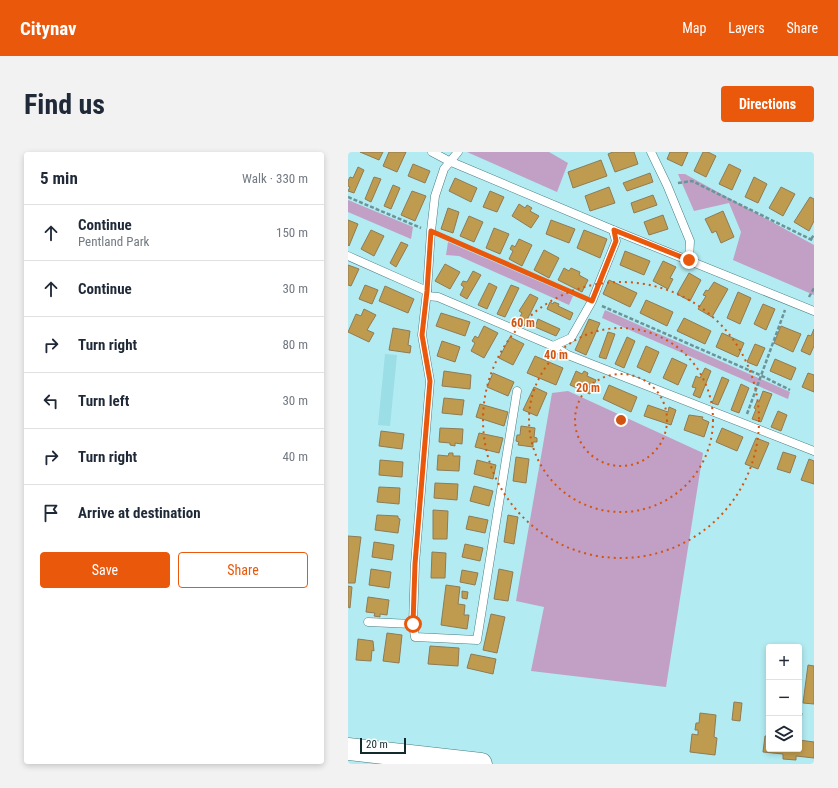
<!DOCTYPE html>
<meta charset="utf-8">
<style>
:root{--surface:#fff;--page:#f2f2f3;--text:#1f2937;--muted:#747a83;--line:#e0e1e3;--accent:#ea580c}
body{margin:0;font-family:"Roboto Condensed",sans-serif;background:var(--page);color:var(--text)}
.controls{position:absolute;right:12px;bottom:12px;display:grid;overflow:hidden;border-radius:4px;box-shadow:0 2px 6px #0003}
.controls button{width:36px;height:36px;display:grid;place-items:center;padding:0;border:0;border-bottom:1px solid var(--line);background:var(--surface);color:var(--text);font:20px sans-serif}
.scale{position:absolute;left:12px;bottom:10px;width:46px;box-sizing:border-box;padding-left:4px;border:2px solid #132a2c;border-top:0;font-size:11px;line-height:14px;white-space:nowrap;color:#132a2c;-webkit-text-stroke:3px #fff;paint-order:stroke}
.stop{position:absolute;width:12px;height:12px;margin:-9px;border:3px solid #ea580c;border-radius:50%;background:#fff}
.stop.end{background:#ea580c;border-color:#fff;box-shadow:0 1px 4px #0008}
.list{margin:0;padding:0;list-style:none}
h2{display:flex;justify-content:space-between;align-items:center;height:52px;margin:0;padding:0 16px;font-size:17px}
h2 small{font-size:13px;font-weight:400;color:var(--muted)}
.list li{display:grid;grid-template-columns:26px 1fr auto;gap:12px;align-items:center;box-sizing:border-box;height:56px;padding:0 16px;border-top:1px solid var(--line)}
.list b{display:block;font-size:15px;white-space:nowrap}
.list p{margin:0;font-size:13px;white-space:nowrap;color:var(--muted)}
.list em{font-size:13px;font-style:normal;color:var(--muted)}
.actions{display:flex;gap:8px;padding:12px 16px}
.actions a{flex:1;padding:9px 0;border:1px solid var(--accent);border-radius:4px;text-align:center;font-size:14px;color:var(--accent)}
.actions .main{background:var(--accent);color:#fff}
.icon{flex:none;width:22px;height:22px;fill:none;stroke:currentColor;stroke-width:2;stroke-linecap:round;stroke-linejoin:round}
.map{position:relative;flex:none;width:466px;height:612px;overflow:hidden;border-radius:4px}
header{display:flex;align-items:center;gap:24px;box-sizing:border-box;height:56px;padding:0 20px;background:var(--accent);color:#fff}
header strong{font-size:19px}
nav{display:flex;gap:22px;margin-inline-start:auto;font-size:14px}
.intro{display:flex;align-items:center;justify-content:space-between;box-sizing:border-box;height:96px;padding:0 24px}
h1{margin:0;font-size:28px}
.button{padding:10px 18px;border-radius:4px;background:var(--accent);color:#fff;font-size:14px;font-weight:700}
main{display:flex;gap:24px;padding:0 24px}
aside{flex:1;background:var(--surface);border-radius:4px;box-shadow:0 2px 6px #0003}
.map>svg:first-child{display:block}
</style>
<header>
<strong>Citynav</strong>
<nav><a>Map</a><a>Layers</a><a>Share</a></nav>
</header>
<div class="intro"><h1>Find us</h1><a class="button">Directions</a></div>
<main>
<aside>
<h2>5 min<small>Walk · 330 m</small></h2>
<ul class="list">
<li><svg class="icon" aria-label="ahead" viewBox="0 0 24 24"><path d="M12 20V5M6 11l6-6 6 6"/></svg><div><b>Continue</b><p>Pentland Park</p></div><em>150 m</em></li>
<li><svg class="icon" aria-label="ahead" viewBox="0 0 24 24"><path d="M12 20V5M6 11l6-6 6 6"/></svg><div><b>Continue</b></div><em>30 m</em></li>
<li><svg class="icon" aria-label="right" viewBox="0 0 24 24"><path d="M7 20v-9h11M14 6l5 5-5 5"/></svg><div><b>Turn right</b></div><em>80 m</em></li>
<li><svg class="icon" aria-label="left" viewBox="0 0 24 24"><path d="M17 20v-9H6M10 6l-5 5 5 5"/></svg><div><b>Turn left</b></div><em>30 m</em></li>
<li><svg class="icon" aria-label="right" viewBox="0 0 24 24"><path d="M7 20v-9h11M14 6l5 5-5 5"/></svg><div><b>Turn right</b></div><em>40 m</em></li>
<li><svg class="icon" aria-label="arrive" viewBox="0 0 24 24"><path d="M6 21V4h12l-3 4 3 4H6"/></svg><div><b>Arrive at destination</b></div></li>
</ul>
<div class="actions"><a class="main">Save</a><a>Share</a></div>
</aside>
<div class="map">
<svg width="466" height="612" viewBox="0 0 466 612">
<rect width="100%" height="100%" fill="#b2ebf1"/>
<path fill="#9bdee5" d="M 37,202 L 49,203 L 42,274 L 30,273 Z"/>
<g fill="#c29fc5">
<path d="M 119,0 L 201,0 L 220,11 L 209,40 Z"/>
<path d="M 330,22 L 337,22 L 466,93 L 466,143 L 385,108 L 393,80 L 381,51 L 346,59 Z"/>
<path d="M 0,48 L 65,75 L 63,87 L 0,60 Z"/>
<path d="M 100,90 L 225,144 L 221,153 L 111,104 L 98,103 Z"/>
<path d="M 257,158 L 442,240 L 440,247 L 254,166 Z"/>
<path d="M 220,239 L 355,301 L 318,535 L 183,519 L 196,455 L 168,449 L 204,241 Z"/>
</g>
<g fill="#bf9b4f" stroke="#8e7b55">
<path d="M 12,0 L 35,0 L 31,8 Z"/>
<path d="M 41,0 L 58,0 L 49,20 L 35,14 Z"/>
<path d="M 265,0 L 286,0 L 290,12 L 267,20 L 260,2 Z"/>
<path d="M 322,0 L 340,0 L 334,14 L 319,7 Z"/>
<path d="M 355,0 L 360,0 L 368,4 L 358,25 L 346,19 Z"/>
<path d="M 253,8 L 259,24 L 225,36 L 220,20 Z"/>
<path d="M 65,12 L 82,19 L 77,31 L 60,24 Z"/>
<path d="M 381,12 L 393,18 L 384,38 L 371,32 Z"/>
<path d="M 10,15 L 16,18 L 6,41 L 0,39 L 2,35 L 0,34 L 0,29 L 2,25 L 5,26 Z"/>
<path d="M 302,21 L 305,30 L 279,39 L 275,31 Z"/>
<path d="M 26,25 L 33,27 L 23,50 L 17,47 Z"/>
<path d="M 406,25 L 419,32 L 410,51 L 397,45 Z"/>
<path d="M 107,26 L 129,36 L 123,50 L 101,39 Z"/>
<path d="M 45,33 L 52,36 L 43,57 L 36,54 Z"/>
<path d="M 261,35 L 267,51 L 242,59 L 237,44 Z"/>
<path d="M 433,35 L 447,42 L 435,64 L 421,56 Z"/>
<path d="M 64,39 L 78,44 L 67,69 L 53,63 Z"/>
<path d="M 142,39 L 156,45 L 149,60 L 135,55 Z"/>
<path d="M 305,43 L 309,53 L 286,61 L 283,51 Z"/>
<path d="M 462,45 L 466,47 L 466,69 L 461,79 L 446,70 Z"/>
<path d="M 171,52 L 177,56 L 179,53 L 184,56 L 182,59 L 191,64 L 183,76 L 164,64 Z"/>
<path d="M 100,56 L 111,60 L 105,81 L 93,77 Z"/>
<path d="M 375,59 L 386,85 L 373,91 L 368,79 L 364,81 L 357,67 Z"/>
<path d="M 315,63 L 320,77 L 301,83 L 296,70 Z"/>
<path d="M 121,64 L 135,70 L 126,90 L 112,84 Z"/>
<path d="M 0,68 L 10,72 L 1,94 L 0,93 Z"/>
<path d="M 203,68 L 227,77 L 221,91 L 198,82 Z"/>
<path d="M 146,76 L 161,82 L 152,102 L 138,96 Z"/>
<path d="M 23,78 L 36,84 L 26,104 L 13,97 Z"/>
<path d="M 236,78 L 259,87 L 252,106 L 229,96 Z"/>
<path d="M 171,87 L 184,93 L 174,114 L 161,107 L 165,99 L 162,97 L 164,93 L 167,95 Z"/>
<path d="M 53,90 L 60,93 L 48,115 L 42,111 Z"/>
<path d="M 196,98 L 211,106 L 201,126 L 186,118 Z"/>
<path d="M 277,99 L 302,109 L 296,123 L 272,113 Z"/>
<path d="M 315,109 L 328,115 L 322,126 L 325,127 L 320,137 L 305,129 Z"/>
<path d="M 97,112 L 112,120 L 102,137 L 87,129 Z"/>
<path d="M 0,113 L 11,117 L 3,134 L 0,133 Z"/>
<path d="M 216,116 L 221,119 L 223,116 L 232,120 L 231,123 L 240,128 L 234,140 L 210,128 Z"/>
<path d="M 125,119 L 133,123 L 119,147 L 112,143 L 116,135 L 113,133 L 115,129 L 119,130 Z"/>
<path d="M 341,121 L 353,128 L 342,149 L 329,142 Z"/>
<path d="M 261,128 L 289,141 L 282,155 L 255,142 Z"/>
<path d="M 366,130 L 380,137 L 364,165 L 350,157 L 358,144 L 355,143 L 358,138 L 360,139 Z"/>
<path d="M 141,131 L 149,135 L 139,157 L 130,153 Z"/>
<path d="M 17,133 L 30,138 L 24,152 L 11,147 Z"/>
<path d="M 163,133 L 171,136 L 157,165 L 149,162 Z"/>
<path d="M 37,134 L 66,147 L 60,161 L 31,149 Z"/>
<path d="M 390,140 L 403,146 L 392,172 L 379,166 Z"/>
<path d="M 182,142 L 190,146 L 176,174 L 169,170 L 174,161 L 171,159 Z"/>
<path d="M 298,148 L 325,160 L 319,174 L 292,161 Z"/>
<path d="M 202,150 L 205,152 L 206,150 L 211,152 L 210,154 L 225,161 L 222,168 L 199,157 Z"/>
<path d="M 415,152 L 427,157 L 418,178 L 406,172 Z"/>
<path d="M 16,157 L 28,163 L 19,178 L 26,181 L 21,190 L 0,180 L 8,162 L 13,164 Z"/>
<path d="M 93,161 L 122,170 L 117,184 L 88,174 Z"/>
<path d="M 336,166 L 363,179 L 357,192 L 329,179 Z"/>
<path d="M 190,167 L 212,177 L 208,184 L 187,175 Z"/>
<path d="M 241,167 L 252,171 L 238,203 L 227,198 Z"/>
<path d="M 136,174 L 150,181 L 136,206 L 123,199 L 127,191 L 124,189 L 127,184 L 130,186 Z"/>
<path d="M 433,174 L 453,182 L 445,200 L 426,191 Z"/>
<path d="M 45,176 L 62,179 L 60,193 L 63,194 L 62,201 L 41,198 Z"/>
<path d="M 466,177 L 466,194 L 462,203 L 453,199 L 460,183 L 463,184 Z"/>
<path d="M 260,180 L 267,182 L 258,207 L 251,205 Z"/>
<path d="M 374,181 L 396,191 L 390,205 L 368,195 Z"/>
<path d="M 162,185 L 176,192 L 165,213 L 151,206 Z"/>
<path d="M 279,185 L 287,189 L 276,216 L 267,212 Z"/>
<path d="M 94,189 L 112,195 L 107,210 L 89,204 Z"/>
<path d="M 407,192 L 417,196 L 409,214 L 399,210 Z"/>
<path d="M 298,194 L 311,200 L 302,221 L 289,215 Z"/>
<path d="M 187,204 L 215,216 L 208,233 L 179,221 Z"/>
<path d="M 324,206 L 339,213 L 330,233 L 315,226 Z"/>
<path d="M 427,207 L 448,216 L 443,228 L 422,219 Z"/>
<path d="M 357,216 L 363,219 L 352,246 L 345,243 L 348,236 L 344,235 L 348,224 L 352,226 Z"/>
<path d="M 96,219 L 123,223 L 122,237 L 94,234 Z"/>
<path d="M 228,219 L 234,222 L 236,219 L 240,221 L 239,224 L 248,228 L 242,242 L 222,233 Z"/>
<path d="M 145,221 L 166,230 L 160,244 L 139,235 Z"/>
<path d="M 460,221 L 466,223 L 466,240 L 454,235 Z"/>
<path d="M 374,225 L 381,228 L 370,253 L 364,251 Z"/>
<path d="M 393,232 L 401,236 L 391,261 L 383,258 Z"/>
<path d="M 261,233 L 289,245 L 283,260 L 255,247 Z"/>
<path d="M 186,235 L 199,241 L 189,264 L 175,258 Z"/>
<path d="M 415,239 L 424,242 L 413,270 L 404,267 L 408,257 L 406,256 L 409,249 L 411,250 Z"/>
<path d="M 96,246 L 116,248 L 114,263 L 94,261 Z"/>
<path d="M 132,252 L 160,260 L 156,274 L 128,265 Z"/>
<path d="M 300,253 L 320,260 L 321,255 L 328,258 L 323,273 L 296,264 Z"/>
<path d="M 430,259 L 439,263 L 433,279 L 423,275 Z"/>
<path d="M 341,263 L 355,265 L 354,267 L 361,270 L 356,285 L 336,278 Z"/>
<path d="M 173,274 L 187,276 L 186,285 L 189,286 L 189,290 L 185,290 L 185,295 L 170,293 L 171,290 L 168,289 L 169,283 L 172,283 Z"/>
<path d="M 92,276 L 115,277 L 114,292 L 107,291 L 107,294 L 102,293 L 102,291 L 91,290 Z"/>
<path d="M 374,276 L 395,285 L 389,299 L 368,290 Z"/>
<path d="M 33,279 L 56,282 L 54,297 L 31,294 Z"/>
<path d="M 131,281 L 155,286 L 151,301 L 127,295 Z"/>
<path d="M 408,286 L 421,291 L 410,317 L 397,312 Z"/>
<path d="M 435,300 L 448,304 L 442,321 L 429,317 Z"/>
<path d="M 101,301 L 105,301 L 105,304 L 112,304 L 111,319 L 89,318 L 90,303 L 100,304 Z"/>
<path d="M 168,305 L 181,307 L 178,331 L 165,329 Z"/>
<path d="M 461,307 L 466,309 L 466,332 L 453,328 Z"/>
<path d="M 32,308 L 55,310 L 54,325 L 31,323 Z"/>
<path d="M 129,308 L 148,313 L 145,327 L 126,322 Z"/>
<path d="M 87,331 L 110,332 L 109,348 L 86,346 Z"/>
<path d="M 126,334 L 145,339 L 141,354 L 122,349 Z"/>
<path d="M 31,335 L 52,336 L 51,352 L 29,350 Z"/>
<path d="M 85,358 L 100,359 L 99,387 L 85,387 Z"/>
<path d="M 29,363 L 50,364 L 50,366 L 52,367 L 50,381 L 27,378 Z"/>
<path d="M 160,363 L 170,365 L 166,392 L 156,390 Z"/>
<path d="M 121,364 L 140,368 L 137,381 L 118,377 Z"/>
<path d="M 0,384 L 13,385 L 7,431 L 0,431 Z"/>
<path d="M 26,390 L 46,393 L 44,408 L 24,405 Z"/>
<path d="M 117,392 L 135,396 L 132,409 L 114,405 Z"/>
<path d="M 84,400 L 98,401 L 97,426 L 83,426 Z"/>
<path d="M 23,417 L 43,420 L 41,436 L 21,433 Z"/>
<path d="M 151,417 L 165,420 L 160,449 L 146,447 Z"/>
<path d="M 114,418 L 130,421 L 127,433 L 112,430 Z"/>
<path d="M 98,433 L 112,435 L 110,452 L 117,453 L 116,463 L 121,463 L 119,477 L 93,473 Z"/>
<path d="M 0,434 L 4,435 L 2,456 L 0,455 Z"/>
<path d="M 114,439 L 120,440 L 119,447 L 114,446 Z"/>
<path d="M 20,445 L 41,448 L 39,463 L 32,462 L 32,465 L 26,464 L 27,461 L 18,460 Z"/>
<path d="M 143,462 L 157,465 L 149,501 L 135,498 Z"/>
<path d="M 39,481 L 54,483 L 51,511 L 35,509 Z"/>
<path d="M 10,487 L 25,489 L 26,499 L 24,498 L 23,509 L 8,508 Z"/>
<path d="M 82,494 L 111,496 L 110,514 L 80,512 Z"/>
<path d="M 123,502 L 148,507 L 145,522 L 119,516 Z"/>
<path d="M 460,513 L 466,514 L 466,552 L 455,551 Z"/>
<path d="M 386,550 L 394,551 L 392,569 L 384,568 Z"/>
<path d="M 451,560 L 454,561 L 451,582 Z"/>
<path d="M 352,561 L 368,563 L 366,585 L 369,586 L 367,603 L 342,600 L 344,582 L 350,583 L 350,578 L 347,578 L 348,571 L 351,571 Z"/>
<path d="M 417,584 L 421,584 L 421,597 L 451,597 L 451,588 L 466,590 L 466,606 L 448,604 L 448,608 L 435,607 L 435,602 L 415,600 Z"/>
</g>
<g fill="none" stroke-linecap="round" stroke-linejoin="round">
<defs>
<g id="service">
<path d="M 84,0 L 101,9 L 265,78 L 466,159"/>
<path d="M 110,0 L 96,17 L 87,44 L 83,79 L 79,139 L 74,183 L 82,229 L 67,412 L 65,472 L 67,485 L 129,488 L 169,239"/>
<path d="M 303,0 L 319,33 L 342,89 L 341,108"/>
<path d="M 0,104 L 79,139"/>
<path d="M 79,144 L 90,145 L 205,194 L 220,203 L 466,299"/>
<path d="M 205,194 L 223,186 L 244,149 L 268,89 L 265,78"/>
<path d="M 20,470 L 65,472"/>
</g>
<path id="primary" d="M 0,597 L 133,612"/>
</defs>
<use href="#service" stroke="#487e84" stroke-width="9"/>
<use href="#primary" stroke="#487e84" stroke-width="23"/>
<g stroke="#6a9498" stroke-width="2.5" stroke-dasharray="4 2" stroke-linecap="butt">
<path d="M 330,31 L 344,29 L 466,89"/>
<path d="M 0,45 L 73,76"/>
<path d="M 93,84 L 233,145"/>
<path d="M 463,87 L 466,83"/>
<path d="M 461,145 L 466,136"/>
<path d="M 254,154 L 412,223 L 442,238"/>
<path d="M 399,262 L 437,158"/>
</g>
<use href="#service" stroke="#fff" stroke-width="8"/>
<use href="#primary" stroke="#fff" stroke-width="22"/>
</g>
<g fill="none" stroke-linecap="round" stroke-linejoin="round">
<path stroke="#ea580c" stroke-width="5" d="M 65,472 L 67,412 L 82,229 L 74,183 L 79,139 L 83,79 L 244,149 L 268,89 L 266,78 L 341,108"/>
</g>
<g fill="none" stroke="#d3540f" stroke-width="2" stroke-dasharray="2 4">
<circle cx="273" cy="268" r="46"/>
<circle cx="273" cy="268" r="92"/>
<circle cx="273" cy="268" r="138"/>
</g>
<circle cx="273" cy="268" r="6" fill="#d3540f" stroke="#fff" stroke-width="2"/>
<g font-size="12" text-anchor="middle" font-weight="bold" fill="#d3540f" stroke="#fff" stroke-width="3" stroke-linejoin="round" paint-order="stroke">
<text x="175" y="175">60 m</text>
<text x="208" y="207">40 m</text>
<text x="240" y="240">20 m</text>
</g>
</svg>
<div class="controls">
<button>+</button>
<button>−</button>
<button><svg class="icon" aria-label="layers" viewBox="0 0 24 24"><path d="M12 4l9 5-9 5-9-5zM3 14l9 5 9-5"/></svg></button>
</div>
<div class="scale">20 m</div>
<div class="stop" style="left:65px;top:472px"></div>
<div class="stop end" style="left:341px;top:108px"></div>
</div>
</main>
